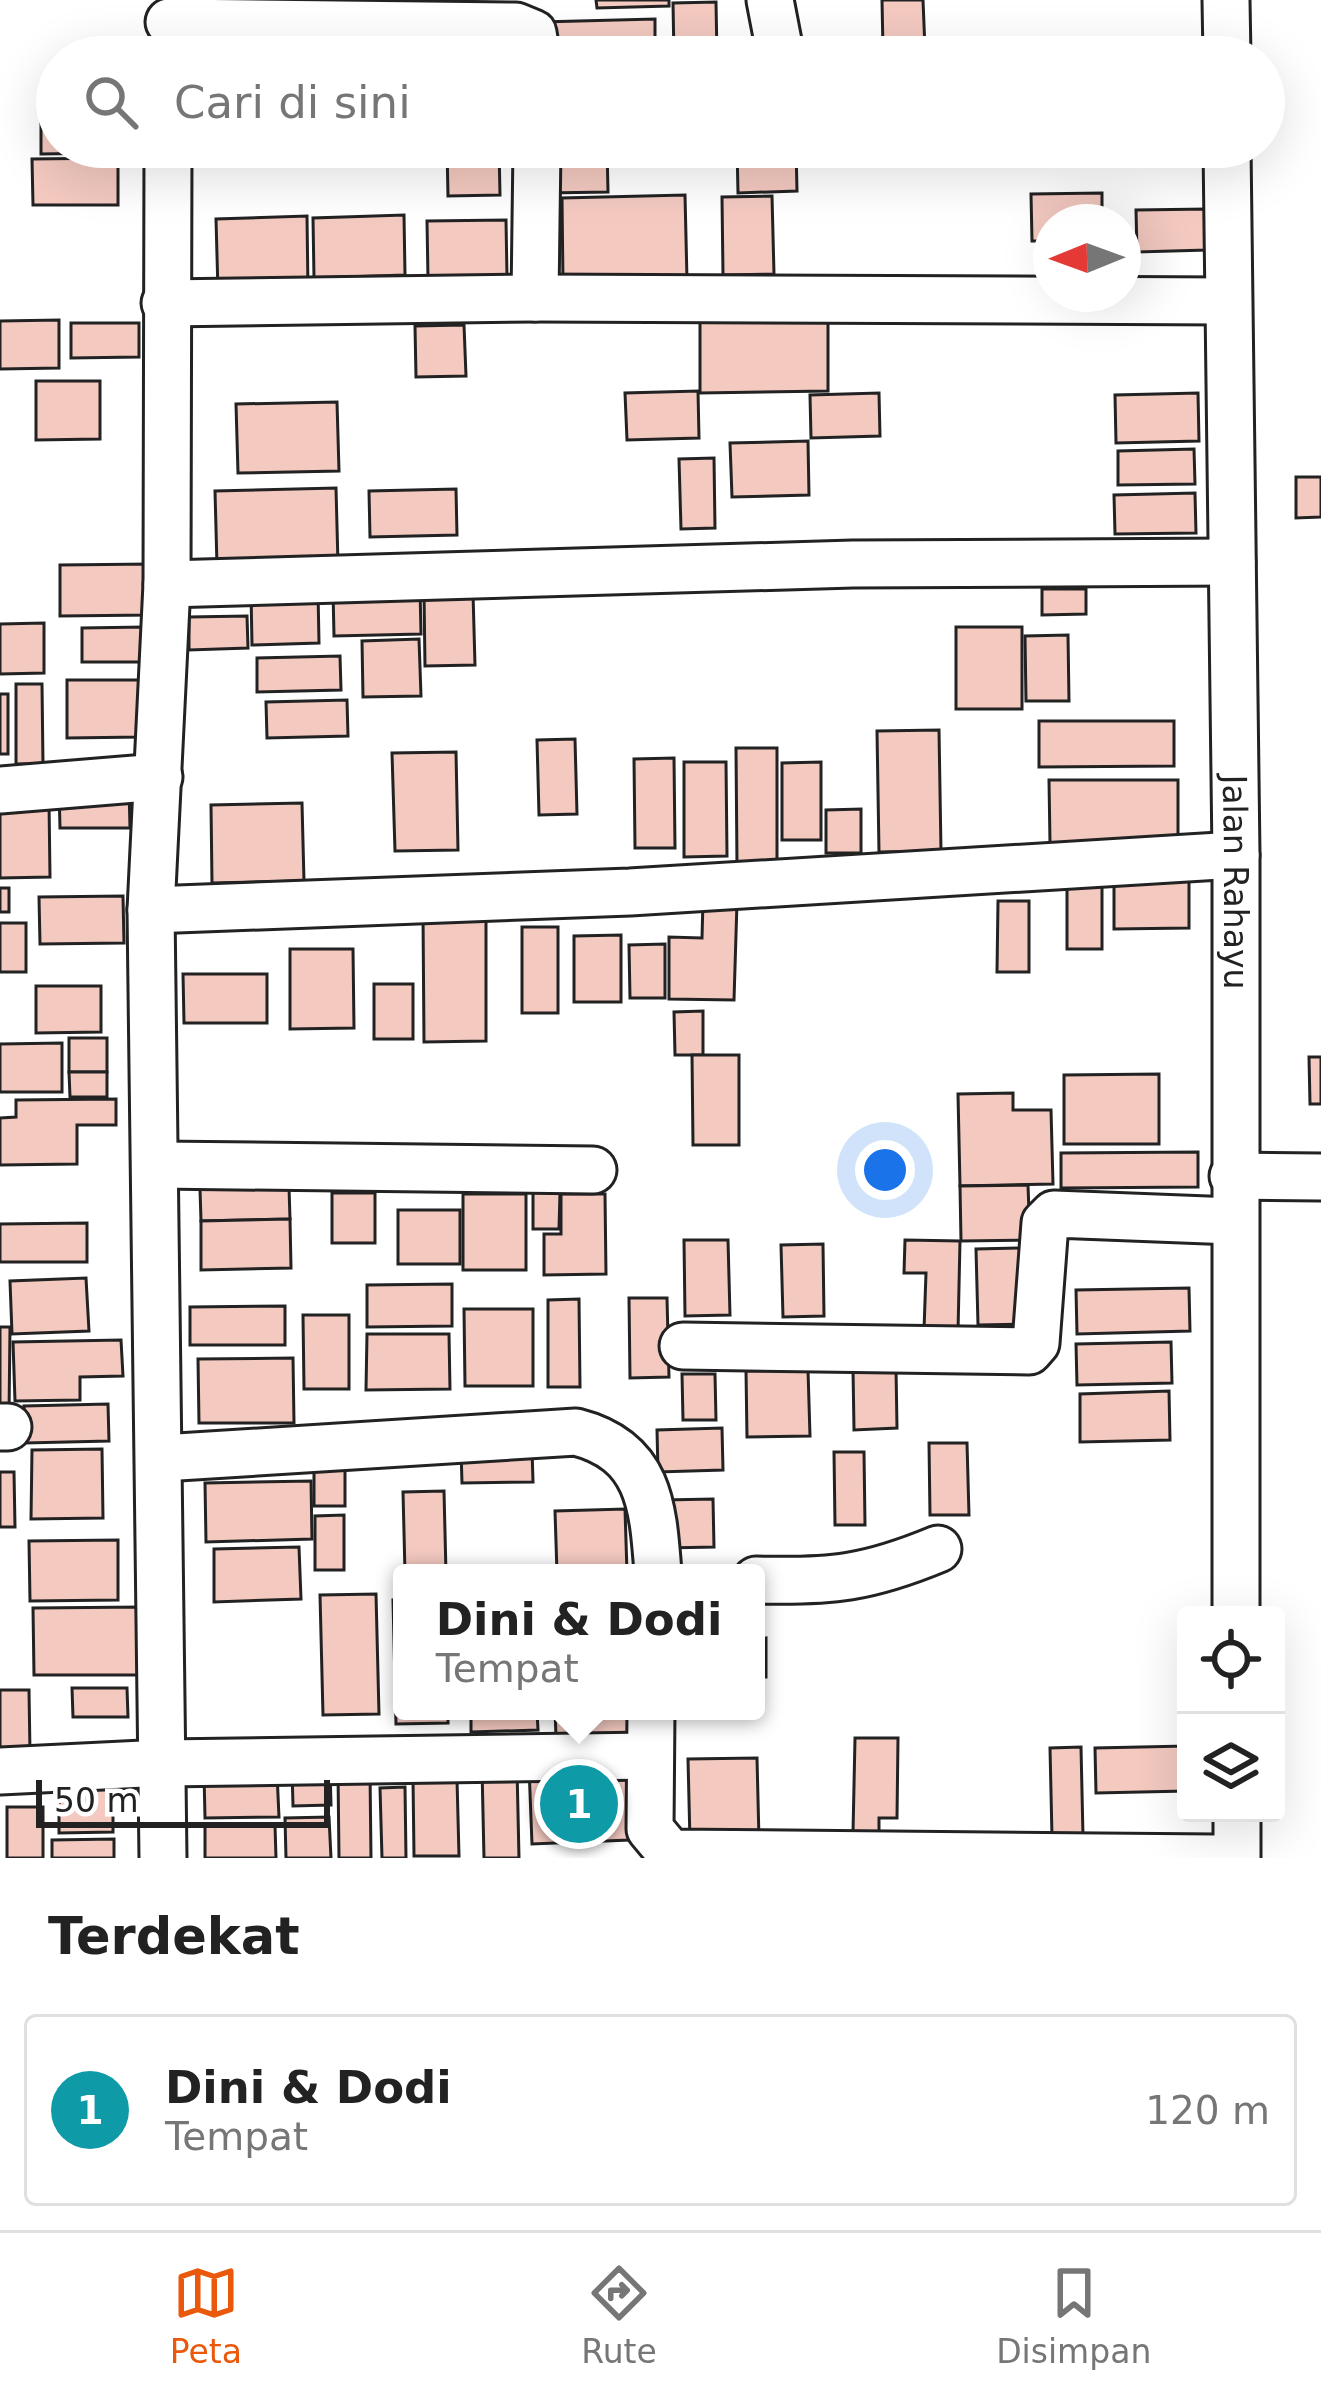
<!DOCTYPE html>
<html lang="id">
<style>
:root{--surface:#fff;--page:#f6f6f6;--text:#222;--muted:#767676;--line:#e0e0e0;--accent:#ea580c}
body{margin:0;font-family:"DejaVu Sans",sans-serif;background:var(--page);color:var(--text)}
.controls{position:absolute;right:36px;bottom:36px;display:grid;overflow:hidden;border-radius:12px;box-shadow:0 12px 48px #0002}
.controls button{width:108px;height:108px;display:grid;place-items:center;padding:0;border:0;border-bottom:3px solid var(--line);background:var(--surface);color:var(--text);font:60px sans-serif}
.compass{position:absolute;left:1033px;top:204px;width:108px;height:108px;border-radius:50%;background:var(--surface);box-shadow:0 12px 48px #0002;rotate:269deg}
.scale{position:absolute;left:36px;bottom:30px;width:294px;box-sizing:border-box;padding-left:12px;border:6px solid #222;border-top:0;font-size:33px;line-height:42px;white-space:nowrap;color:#222;-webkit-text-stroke:9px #fff;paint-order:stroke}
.you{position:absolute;left:885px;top:1170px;width:42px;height:42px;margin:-30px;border:9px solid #fff;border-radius:50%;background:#1a73e8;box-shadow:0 0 0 18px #1a73e833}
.badge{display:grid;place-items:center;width:78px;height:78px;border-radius:50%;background:var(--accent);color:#fff;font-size:39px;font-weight:700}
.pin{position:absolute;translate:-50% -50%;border:6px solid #fff;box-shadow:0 3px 12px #0006}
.popup{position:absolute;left:393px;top:1564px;width:372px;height:156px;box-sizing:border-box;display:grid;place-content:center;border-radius:12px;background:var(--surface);filter:drop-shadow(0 3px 9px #0005);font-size:39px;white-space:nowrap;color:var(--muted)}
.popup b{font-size:45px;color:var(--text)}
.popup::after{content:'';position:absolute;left:50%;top:100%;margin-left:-24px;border:24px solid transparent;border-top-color:var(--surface)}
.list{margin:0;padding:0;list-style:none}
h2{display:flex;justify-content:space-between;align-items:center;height:156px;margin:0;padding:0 48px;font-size:51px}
h2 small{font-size:39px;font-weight:400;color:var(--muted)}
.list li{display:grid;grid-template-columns:78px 1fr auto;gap:36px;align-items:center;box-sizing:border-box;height:192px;margin:0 24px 24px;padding:0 24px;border:3px solid var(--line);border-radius:12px}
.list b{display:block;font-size:45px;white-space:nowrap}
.list p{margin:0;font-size:39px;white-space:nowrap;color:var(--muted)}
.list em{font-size:39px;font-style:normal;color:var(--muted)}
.icon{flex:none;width:66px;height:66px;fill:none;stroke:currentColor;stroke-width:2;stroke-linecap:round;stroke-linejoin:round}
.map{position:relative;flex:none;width:1321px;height:1858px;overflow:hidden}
.search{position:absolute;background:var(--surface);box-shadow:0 12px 48px #0002;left:36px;right:36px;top:36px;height:132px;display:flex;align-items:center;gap:30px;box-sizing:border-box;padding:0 42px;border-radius:66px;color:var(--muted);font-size:45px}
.sheet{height:372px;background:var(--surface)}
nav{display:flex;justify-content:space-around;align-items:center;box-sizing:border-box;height:168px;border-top:3px solid var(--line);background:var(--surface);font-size:33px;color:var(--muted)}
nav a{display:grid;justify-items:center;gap:6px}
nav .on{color:var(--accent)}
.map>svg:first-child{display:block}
</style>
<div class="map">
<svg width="1321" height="1858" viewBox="0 0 1321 1858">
<rect width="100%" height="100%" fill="#fff"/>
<g fill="#f3c9c0" stroke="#222" stroke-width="3">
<path d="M 596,0 L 669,0 L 669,6 L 597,8 Z"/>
<path d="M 882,0 L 923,0 L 925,49 L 883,50 Z"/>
<path d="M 716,2 L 717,57 L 674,57 L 673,3 Z"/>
<path d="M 655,19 L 655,57 L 542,57 L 541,22 Z"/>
<path d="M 270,27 L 270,51 L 191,53 L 190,28 Z"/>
<path d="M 465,36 L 465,57 L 407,57 L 406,37 Z"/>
<path d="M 314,53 L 314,57 L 220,57 Z"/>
<path d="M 41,113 L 57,113 L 57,147 L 109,147 L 109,153 L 41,154 Z"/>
<path d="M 447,147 L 499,147 L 500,195 L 448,196 Z"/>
<path d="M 545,147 L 607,147 L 608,192 L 546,193 Z"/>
<path d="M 656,147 L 718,147 L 718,150 L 656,149 Z"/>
<path d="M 737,147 L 796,147 L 797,191 L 738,193 Z"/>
<path d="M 118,158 L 118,205 L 33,205 L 32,159 Z"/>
<path d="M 1102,193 L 1102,222 L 1051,222 L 1051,241 L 1032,241 L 1031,194 Z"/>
<path d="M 685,195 L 687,280 L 563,283 L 562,198 Z"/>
<path d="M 772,196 L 774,274 L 723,275 L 722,197 Z"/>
<path d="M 1207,209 L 1207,250 L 1137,252 L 1136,210 Z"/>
<path d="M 404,215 L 405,275 L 314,278 L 313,218 Z"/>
<path d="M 307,216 L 308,290 L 218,292 L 216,219 Z"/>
<path d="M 506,220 L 507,277 L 428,279 L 427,221 Z"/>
<path d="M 828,312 L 828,391 L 700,393 L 700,313 Z"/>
<path d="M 59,320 L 59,368 L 0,369 L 0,321 Z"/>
<path d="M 71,323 L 139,323 L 139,357 L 71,358 Z"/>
<path d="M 464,325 L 466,376 L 416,377 L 415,326 Z"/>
<path d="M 36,381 L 100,381 L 100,439 L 36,440 Z"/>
<path d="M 698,391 L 699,438 L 627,440 L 625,393 Z"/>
<path d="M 879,393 L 880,436 L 811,438 L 810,395 Z"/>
<path d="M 1198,393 L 1199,441 L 1116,443 L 1115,395 Z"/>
<path d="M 337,402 L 339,471 L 238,473 L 236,404 Z"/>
<path d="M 808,441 L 809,495 L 732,497 L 730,443 Z"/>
<path d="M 1194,449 L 1195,484 L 1118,485 L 1118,451 Z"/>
<path d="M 714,458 L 715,528 L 681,529 L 679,459 Z"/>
<path d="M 1296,477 L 1321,477 L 1321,517 L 1296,518 Z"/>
<path d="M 336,488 L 338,564 L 217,566 L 215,491 Z"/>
<path d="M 456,489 L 457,535 L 370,537 L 369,491 Z"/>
<path d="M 1195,493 L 1196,533 L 1115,534 L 1114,495 Z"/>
<path d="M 150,564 L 150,615 L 60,616 L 60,565 Z"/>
<path d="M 420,588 L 421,634 L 334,636 L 333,591 Z"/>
<path d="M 1042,589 L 1086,589 L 1086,614 L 1042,615 Z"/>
<path d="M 318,592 L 319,643 L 252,645 L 251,593 Z"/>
<path d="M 473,593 L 475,665 L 425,666 L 424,594 Z"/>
<path d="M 247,616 L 248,648 L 189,650 L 189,617 Z"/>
<path d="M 44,623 L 44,673 L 0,674 L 0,624 Z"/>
<path d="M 144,627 L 144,662 L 82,662 L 82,628 Z"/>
<rect x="956" y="627" width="66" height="82"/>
<path d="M 1068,635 L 1069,701 L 1026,701 L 1025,636 Z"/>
<path d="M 419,639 L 421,696 L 363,697 L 362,641 Z"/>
<path d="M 340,656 L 341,690 L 257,692 L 257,658 Z"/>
<path d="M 67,680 L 141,680 L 141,737 L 67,738 Z"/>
<path d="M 16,684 L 42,684 L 43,764 L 16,764 Z"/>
<rect x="0" y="694" width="8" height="60"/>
<path d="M 347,700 L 348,736 L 267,738 L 266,702 Z"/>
<path d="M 1039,721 L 1174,721 L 1174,766 L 1039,767 Z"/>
<path d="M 939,730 L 941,851 L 879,852 L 877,731 Z"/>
<path d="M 575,739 L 577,814 L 539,815 L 537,740 Z"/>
<path d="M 736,748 L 777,748 L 777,866 L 737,866 Z"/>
<path d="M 456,752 L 458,850 L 395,851 L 392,753 Z"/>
<path d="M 674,758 L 675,848 L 635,848 L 634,759 Z"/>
<path d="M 684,762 L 726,762 L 727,856 L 684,857 Z"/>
<path d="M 821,762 L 821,840 L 782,840 L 782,763 Z"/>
<path d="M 1049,780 L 1178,780 L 1178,842 L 1050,843 Z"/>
<path d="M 129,788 L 130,828 L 60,828 L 59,789 Z"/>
<path d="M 49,802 L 50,877 L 0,878 L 0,803 Z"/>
<path d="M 302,803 L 304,881 L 212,883 L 211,805 Z"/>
<path d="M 861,809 L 861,853 L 826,853 L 826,810 Z"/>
<rect x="1067" y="879" width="35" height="70"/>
<path d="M 1114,880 L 1189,880 L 1189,928 L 1114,929 Z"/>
<rect x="0" y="888" width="9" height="24"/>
<path d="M 123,896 L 124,943 L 40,944 L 39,897 Z"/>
<path d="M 703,901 L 737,902 L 734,1000 L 669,999 L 669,937 L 702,938 Z"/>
<path d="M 998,901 L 1029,901 L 1029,972 L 997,972 Z"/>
<path d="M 423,914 L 486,914 L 486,1041 L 424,1042 Z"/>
<rect x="0" y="923" width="26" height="49"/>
<rect x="522" y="927" width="36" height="86"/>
<path d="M 621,935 L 621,1002 L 574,1002 L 574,936 Z"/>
<path d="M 665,944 L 665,998 L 630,998 L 629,945 Z"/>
<path d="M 290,949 L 353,949 L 354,1028 L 290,1029 Z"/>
<path d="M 183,974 L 267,974 L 267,1023 L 184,1023 Z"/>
<rect x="374" y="984" width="39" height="55"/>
<path d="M 36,986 L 101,986 L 101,1032 L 36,1033 Z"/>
<path d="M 703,1011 L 703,1055 L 675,1055 L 674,1012 Z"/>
<rect x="69" y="1038" width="38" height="34"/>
<path d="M 62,1043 L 62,1092 L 0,1092 L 0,1044 Z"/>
<path d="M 692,1055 L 739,1055 L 739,1145 L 693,1145 Z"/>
<path d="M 1309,1057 L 1321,1057 L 1321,1104 L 1310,1104 Z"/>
<path d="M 69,1072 L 107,1072 L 107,1097 L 70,1097 Z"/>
<path d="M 1159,1074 L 1159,1144 L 1064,1144 L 1064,1075 Z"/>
<path d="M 1013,1093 L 1013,1110 L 1051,1110 L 1053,1184 L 960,1186 L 958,1094 Z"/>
<path d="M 116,1099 L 116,1125 L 77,1125 L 77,1164 L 0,1165 L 0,1118 L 16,1117 L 16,1100 Z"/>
<path d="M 1198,1152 L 1198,1187 L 1061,1188 L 1061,1153 Z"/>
<path d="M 1028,1185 L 1030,1240 L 961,1241 L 960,1186 Z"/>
<path d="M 289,1187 L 290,1219 L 201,1221 L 200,1189 Z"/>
<path d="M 533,1191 L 560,1192 L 559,1229 L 533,1229 Z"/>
<rect x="332" y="1193" width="43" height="50"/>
<rect x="463" y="1194" width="63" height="76"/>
<path d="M 561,1194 L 605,1194 L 606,1274 L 544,1275 L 544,1234 L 561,1234 Z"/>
<rect x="398" y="1210" width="62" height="54"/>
<path d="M 290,1219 L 291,1268 L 201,1270 L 201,1221 Z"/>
<path d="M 87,1223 L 87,1262 L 0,1262 L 0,1224 Z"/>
<path d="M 684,1240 L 728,1240 L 730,1315 L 685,1316 Z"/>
<path d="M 905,1240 L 960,1241 L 958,1332 L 924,1330 L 926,1273 L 904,1273 Z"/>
<path d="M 823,1244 L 824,1316 L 783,1317 L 781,1245 Z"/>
<path d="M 1023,1248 L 1024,1324 L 978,1325 L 976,1249 Z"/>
<path d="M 86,1278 L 89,1331 L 12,1334 L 10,1281 Z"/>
<path d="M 452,1284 L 452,1326 L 367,1327 L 367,1285 Z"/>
<path d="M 1189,1288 L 1190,1331 L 1077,1334 L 1076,1290 Z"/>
<path d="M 629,1298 L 667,1298 L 669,1377 L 630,1378 Z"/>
<path d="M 579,1299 L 580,1387 L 548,1387 L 548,1300 Z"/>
<path d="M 285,1306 L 285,1345 L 190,1345 L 190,1307 Z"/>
<path d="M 464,1309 L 533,1309 L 533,1386 L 465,1386 Z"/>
<path d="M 303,1315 L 349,1315 L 349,1389 L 304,1389 Z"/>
<path d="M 0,1327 L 10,1327 L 9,1416 L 0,1416 Z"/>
<path d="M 367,1334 L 449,1334 L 450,1389 L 366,1390 Z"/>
<path d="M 121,1340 L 123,1376 L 80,1377 L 80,1400 L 15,1401 L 13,1342 Z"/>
<path d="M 1171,1342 L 1172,1383 L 1077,1385 L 1076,1344 Z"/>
<path d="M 293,1358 L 294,1423 L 199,1423 L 198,1359 Z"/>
<path d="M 896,1368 L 897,1428 L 854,1430 L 853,1369 Z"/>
<path d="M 808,1370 L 810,1436 L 747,1437 L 746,1371 Z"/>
<path d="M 682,1374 L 715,1374 L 716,1420 L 683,1420 Z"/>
<path d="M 1169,1391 L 1170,1440 L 1080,1442 L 1080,1394 Z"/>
<path d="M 108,1404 L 109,1441 L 25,1443 L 24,1406 Z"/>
<path d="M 722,1428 L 723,1470 L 658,1472 L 657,1430 Z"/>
<path d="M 929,1443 L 967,1443 L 969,1515 L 930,1515 Z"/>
<path d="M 102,1449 L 103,1518 L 31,1519 L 32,1450 Z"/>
<path d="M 532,1449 L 533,1482 L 462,1483 L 461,1450 Z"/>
<path d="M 834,1452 L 864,1452 L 865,1525 L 835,1525 Z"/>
<path d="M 345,1467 L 345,1506 L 314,1506 L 314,1468 Z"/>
<path d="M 0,1472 L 14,1472 L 15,1527 L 0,1527 Z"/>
<path d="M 311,1481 L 312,1539 L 206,1542 L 205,1483 Z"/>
<path d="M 444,1491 L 446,1573 L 405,1573 L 403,1492 Z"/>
<path d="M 713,1499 L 714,1547 L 665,1548 L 664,1500 Z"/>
<path d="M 625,1509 L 627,1573 L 557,1573 L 555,1511 Z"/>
<path d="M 344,1515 L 344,1570 L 315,1570 L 315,1516 Z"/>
<path d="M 118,1540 L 118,1600 L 30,1601 L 29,1541 Z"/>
<path d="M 299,1547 L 301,1599 L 214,1602 L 214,1549 Z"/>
<path d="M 376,1594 L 379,1714 L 323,1715 L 320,1595 Z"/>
<path d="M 393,1600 L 402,1600 L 402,1711 L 448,1711 L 448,1723 L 396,1724 Z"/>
<path d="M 142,1607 L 143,1675 L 34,1675 L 33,1608 Z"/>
<path d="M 766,1638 L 766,1677 L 756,1677 L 756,1639 Z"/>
<path d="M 72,1688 L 127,1688 L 128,1717 L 73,1717 Z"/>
<path d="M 0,1690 L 29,1690 L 30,1753 L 0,1754 Z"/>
<path d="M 471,1711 L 537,1711 L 538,1730 L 471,1732 Z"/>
<path d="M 555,1711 L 629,1711 L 629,1734 L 556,1736 Z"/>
<path d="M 855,1738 L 898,1738 L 897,1818 L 879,1818 L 879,1833 L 853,1833 Z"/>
<path d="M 1186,1746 L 1186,1791 L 1096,1793 L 1095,1748 Z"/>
<path d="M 1081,1747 L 1083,1836 L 1052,1837 L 1050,1748 Z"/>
<path d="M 757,1758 L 759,1840 L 690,1842 L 688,1759 Z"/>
<path d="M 627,1763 L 629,1840 L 532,1844 L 529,1767 Z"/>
<path d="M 124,1767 L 158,1805 L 124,1806 Z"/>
<path d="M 330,1768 L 331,1805 L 293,1806 L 292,1769 Z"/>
<path d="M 482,1768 L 517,1768 L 519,1858 L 484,1858 Z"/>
<path d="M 370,1772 L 371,1858 L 339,1858 L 338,1773 Z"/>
<path d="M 277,1773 L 279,1817 L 205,1818 L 204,1774 Z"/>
<path d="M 59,1779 L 113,1779 L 113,1832 L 59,1833 Z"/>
<path d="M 413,1779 L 457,1779 L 459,1856 L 414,1856 Z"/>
<path d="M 405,1787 L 406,1858 L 382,1858 L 380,1788 Z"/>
<rect x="7" y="1807" width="36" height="51"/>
<path d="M 329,1817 L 331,1858 L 286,1858 L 285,1818 Z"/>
<path d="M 275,1825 L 276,1858 L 205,1858 L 205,1826 Z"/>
<path d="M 114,1839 L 114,1858 L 52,1858 L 52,1840 Z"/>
</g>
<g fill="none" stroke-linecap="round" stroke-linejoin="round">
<defs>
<g id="minor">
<path d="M 770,0 L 781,57"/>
<path d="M 1226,0 L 1227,57"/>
<path d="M 169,22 L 516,26 L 533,33 L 537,57"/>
<path id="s1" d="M 1227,147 L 1236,855 L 1236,1615"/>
<path d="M 535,298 L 537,147"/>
<path d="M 165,303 L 535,298 L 1227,301"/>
<path d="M 167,584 L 853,564 L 1232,562"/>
<path d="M 0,790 L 159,777"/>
<path d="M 151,910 L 630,892 L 1236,855"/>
<path d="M 158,1165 L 593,1170"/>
<path d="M 1233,1176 L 1321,1177"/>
<path d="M 683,1346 L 1029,1351 L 1036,1343 L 1045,1223 L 1054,1214 L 1233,1221"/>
<path d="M 0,1427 L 8,1427"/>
<path d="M 162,1458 L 576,1432 C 650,1451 653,1506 658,1573"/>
<path d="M 756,1580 C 832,1582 868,1578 938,1549"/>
<path d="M 651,1711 L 650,1829 L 670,1853 L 1215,1858"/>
<path d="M 0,1771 L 164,1763 L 649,1756"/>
<path d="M 1237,1813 L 1237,1858"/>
<path d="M 163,1858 L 151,910 L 167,584 L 168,147"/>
</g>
</defs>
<use href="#minor" stroke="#222" stroke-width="51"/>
<use href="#minor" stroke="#fff" stroke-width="45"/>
</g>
<g text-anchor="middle" stroke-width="9" stroke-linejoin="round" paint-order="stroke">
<g font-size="33" fill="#222" stroke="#fff">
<text dy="12" stroke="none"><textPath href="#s1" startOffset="735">Jalan Rahayu</textPath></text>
</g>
</g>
</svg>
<div class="controls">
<button><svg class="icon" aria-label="locate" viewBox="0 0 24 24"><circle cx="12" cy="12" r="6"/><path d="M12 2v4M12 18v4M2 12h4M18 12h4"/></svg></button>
<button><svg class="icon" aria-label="layers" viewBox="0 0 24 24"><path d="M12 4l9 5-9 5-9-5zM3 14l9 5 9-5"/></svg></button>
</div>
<svg class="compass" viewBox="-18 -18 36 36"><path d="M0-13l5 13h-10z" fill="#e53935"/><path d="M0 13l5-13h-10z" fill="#767676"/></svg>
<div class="scale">50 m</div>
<div class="you"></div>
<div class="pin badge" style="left:579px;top:1804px;background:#0f9aa8">1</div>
<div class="popup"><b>Dini &amp; Dodi</b>Tempat</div>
<div class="search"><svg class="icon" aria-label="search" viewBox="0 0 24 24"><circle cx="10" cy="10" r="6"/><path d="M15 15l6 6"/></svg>Cari di sini</div>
</div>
<section class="sheet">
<h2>Terdekat<small></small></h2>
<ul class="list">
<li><span class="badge" style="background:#0f9aa8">1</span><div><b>Dini &amp; Dodi</b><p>Tempat</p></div><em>120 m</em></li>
</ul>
</section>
<nav>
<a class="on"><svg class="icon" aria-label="map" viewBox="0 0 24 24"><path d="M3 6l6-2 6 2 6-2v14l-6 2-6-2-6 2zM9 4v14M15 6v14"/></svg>Peta</a>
<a><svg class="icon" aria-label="directions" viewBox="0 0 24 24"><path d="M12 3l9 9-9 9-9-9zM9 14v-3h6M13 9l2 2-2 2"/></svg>Rute</a>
<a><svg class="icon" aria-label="saved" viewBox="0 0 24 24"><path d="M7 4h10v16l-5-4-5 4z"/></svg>Disimpan</a>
</nav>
